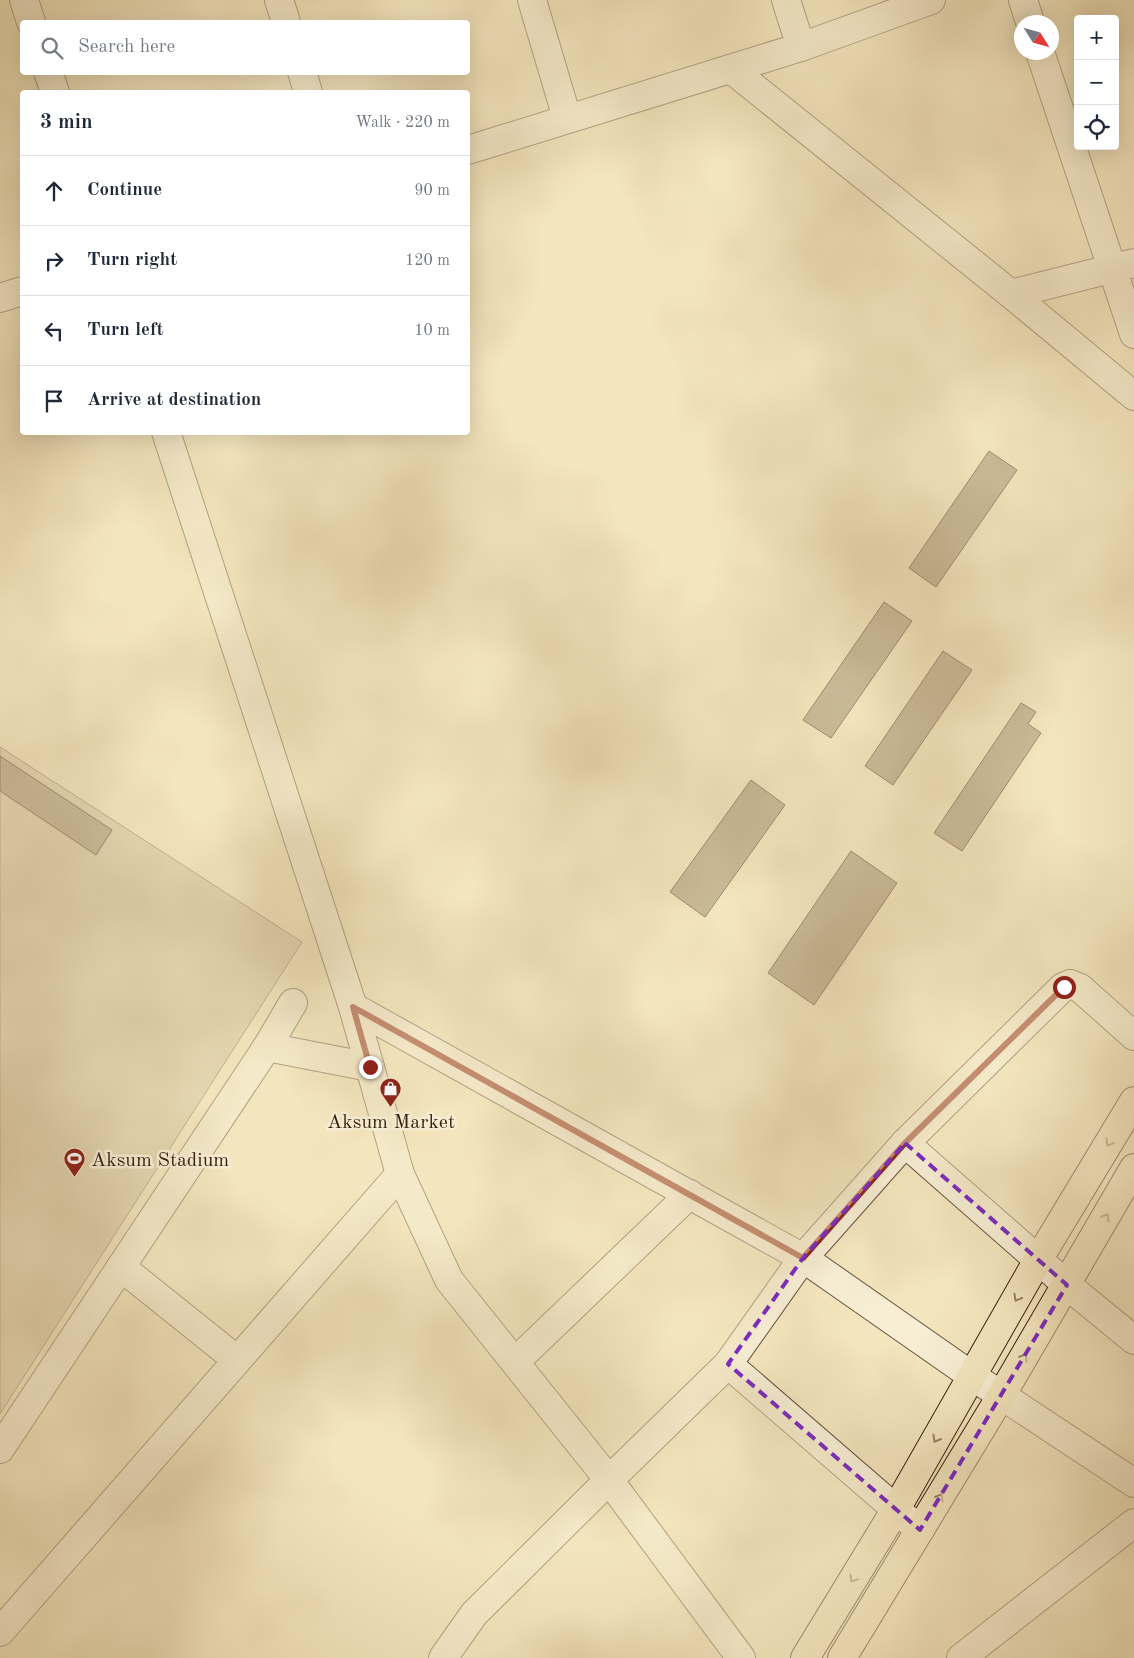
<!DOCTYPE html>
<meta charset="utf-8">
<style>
:root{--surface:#fff;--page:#f2f2f3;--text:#1f2937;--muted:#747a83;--line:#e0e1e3}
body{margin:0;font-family:"Old Standard TT",serif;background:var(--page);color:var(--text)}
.controls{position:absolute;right:15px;top:15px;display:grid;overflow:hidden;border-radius:5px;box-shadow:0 5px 20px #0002}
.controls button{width:45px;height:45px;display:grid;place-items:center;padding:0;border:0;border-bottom:1px solid var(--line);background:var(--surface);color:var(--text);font:25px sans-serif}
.compass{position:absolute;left:1014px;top:15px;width:45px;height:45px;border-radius:50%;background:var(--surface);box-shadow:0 5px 20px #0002;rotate:127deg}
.stop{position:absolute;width:15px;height:15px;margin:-11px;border:4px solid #8f2418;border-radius:50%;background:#fff}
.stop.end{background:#8f2418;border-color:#fff;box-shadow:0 1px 5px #0008}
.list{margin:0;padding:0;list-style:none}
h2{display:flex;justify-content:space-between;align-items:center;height:65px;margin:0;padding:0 20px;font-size:21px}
h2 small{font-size:16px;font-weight:400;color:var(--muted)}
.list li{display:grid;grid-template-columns:32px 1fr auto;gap:15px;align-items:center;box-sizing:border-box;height:70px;padding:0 20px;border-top:1px solid var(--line)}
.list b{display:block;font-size:19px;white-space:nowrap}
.list em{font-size:16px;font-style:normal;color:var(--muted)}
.icon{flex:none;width:28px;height:28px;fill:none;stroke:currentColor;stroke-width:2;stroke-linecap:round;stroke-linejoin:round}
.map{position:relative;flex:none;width:1134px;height:1658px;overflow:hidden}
.search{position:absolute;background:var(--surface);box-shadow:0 5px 20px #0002;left:20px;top:20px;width:450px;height:55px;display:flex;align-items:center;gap:12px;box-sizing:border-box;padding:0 18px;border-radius:5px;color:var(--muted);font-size:19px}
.panel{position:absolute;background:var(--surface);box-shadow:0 5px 20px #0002;left:20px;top:90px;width:450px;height:345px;border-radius:5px}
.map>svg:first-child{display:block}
</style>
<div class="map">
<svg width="1134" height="1658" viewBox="0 0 1134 1658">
<rect width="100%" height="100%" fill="#f3e5bd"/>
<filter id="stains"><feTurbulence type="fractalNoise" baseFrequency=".004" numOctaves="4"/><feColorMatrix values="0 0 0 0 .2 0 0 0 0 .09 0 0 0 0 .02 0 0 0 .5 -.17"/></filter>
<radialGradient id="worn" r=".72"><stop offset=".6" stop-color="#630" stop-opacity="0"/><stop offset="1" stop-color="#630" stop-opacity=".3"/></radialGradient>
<path fill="#d3c4a0" stroke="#857259" d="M 0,747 L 302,942 L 0,1414 Z"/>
<g fill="#99876b" stroke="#372112">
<path d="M 989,451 L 1017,470 L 936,587 L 909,568 Z"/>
<path d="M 884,602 L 912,621 L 831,738 L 803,720 Z"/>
<path d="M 943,651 L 972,670 L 893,785 L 865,766 Z"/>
<path d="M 1021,703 L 1036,712 L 1028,724 L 1041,733 L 962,851 L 934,833 Z"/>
<path d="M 0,756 L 112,830 L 96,855 L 0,791 Z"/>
<path d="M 751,780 L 785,805 L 705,917 L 670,892 Z"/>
<path d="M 851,851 L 897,883 L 814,1005 L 768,973 Z"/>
</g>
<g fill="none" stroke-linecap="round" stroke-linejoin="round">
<defs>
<g id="minor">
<path d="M 24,0 L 31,22"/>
<path d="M 279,0 L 286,22"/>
<path d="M 532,0 L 567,118"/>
<path d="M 786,0 L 801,47"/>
<path d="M 1023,0 L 1030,22"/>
<path d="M 1040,52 L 1134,334"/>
<path d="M 731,69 L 1011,294 L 1134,396"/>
<path d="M 48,72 L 55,92"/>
<path d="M 302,72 L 308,92"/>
<path d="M 468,150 L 801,47 L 931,0"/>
<path d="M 1011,294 L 1134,263"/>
<path d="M 0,298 L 22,291"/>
<path d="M 166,432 L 353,1007 L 400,1174 L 449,1280 L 609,1480 L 741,1658"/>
<path d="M 353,1007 L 803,1258 L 972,1376 L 1134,1483"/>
<path d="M 267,1047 L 370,1067"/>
<path d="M 905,1143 L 1067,1285 L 1134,1340"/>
<path d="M 121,1267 L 237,1360"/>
<path d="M 515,1362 L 690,1194"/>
<path d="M 728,1364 L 920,1530"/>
<path d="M 0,1449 L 267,1047 L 293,1003"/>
<path d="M 0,1632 L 400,1174"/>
<path d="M 443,1658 L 474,1614 L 609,1480 L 728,1364 L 803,1258 L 905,1143 L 1063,987 L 1070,984 L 1080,988 L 1134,1036"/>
<path d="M 961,1658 L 1134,1523"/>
</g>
<g id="major">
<path d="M 805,1658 L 896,1509 L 1038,1260 L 1134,1101"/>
<path d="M 842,1658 L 1001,1396 L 1134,1168"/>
</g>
</defs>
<use href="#minor" stroke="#66523d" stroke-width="30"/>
<use href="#major" stroke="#372112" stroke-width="30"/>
<use href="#minor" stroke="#f7eed4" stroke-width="28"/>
<use href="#major" stroke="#f3e5bd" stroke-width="28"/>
</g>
<defs><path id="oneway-chevron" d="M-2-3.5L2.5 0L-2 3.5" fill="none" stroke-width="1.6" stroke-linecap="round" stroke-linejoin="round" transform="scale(1.25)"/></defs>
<g stroke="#958368">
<use href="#oneway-chevron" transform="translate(1109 1143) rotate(121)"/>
<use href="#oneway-chevron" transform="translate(1106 1217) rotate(-60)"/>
<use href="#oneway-chevron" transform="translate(1017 1298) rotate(120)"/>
<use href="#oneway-chevron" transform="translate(1024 1357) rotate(-59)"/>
<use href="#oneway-chevron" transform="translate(936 1439) rotate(120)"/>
<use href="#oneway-chevron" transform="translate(940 1497) rotate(-59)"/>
<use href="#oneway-chevron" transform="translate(853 1579) rotate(121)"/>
</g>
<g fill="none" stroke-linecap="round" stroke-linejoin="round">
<path stroke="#8f2418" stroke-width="6" d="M 370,1067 L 353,1007 L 803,1258 L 905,1143 L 1064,987"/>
</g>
<path d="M0 0H1134V1658H0ZM 905,1143 L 1067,1285 L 920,1530 L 728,1364 L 803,1258 Z" fill="#f3e5bd" fill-opacity=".55" fill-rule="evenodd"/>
<path fill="none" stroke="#7b2cbf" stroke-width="4" stroke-dasharray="10 6" stroke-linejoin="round" d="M 905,1143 L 1067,1285 L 920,1530 L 728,1364 L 803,1258 Z"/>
<defs>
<symbol id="shop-pin" viewBox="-11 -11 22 30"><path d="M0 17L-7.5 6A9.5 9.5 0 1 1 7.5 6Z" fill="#8f2418" stroke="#f7eed4"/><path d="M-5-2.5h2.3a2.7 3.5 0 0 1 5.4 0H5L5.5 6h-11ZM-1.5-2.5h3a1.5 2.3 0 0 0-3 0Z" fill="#fff"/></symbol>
<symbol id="stadium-pin" viewBox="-11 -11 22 30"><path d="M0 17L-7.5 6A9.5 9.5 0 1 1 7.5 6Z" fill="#8f2418" stroke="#f7eed4"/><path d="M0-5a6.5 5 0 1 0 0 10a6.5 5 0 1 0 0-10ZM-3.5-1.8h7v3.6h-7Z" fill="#fff"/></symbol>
</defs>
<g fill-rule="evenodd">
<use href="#shop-pin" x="378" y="1076" width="25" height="34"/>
<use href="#stadium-pin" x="62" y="1146" width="25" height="34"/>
</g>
<g text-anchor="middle" stroke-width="5" stroke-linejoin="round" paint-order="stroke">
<g font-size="20" fill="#372112" stroke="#f7eed4">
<text x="391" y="1128">Aksum Market</text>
<text x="91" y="1166" text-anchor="start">Aksum Stadium</text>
</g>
</g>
<rect width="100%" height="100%" filter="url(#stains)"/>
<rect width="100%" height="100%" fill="url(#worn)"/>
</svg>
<div class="controls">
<button>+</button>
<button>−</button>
<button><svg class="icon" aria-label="locate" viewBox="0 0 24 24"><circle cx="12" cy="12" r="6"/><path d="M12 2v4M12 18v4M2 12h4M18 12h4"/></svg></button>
</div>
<svg class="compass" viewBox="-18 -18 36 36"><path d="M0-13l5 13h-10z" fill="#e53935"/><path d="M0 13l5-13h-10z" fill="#747a83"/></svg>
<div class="stop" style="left:1064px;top:987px"></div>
<div class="stop end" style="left:370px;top:1067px"></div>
<div class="search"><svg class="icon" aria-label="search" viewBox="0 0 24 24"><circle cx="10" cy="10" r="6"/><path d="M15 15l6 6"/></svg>Search here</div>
<section class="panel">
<h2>3 min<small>Walk · 220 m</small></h2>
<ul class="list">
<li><svg class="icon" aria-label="ahead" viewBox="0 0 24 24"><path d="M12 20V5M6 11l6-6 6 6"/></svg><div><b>Continue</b></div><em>90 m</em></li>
<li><svg class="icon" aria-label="right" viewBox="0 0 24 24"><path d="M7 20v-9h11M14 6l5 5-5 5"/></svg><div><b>Turn right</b></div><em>120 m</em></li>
<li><svg class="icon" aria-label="left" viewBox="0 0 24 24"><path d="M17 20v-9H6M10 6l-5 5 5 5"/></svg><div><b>Turn left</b></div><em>10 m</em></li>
<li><svg class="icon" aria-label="arrive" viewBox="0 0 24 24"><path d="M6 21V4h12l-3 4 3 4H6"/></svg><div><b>Arrive at destination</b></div></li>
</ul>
</section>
</div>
